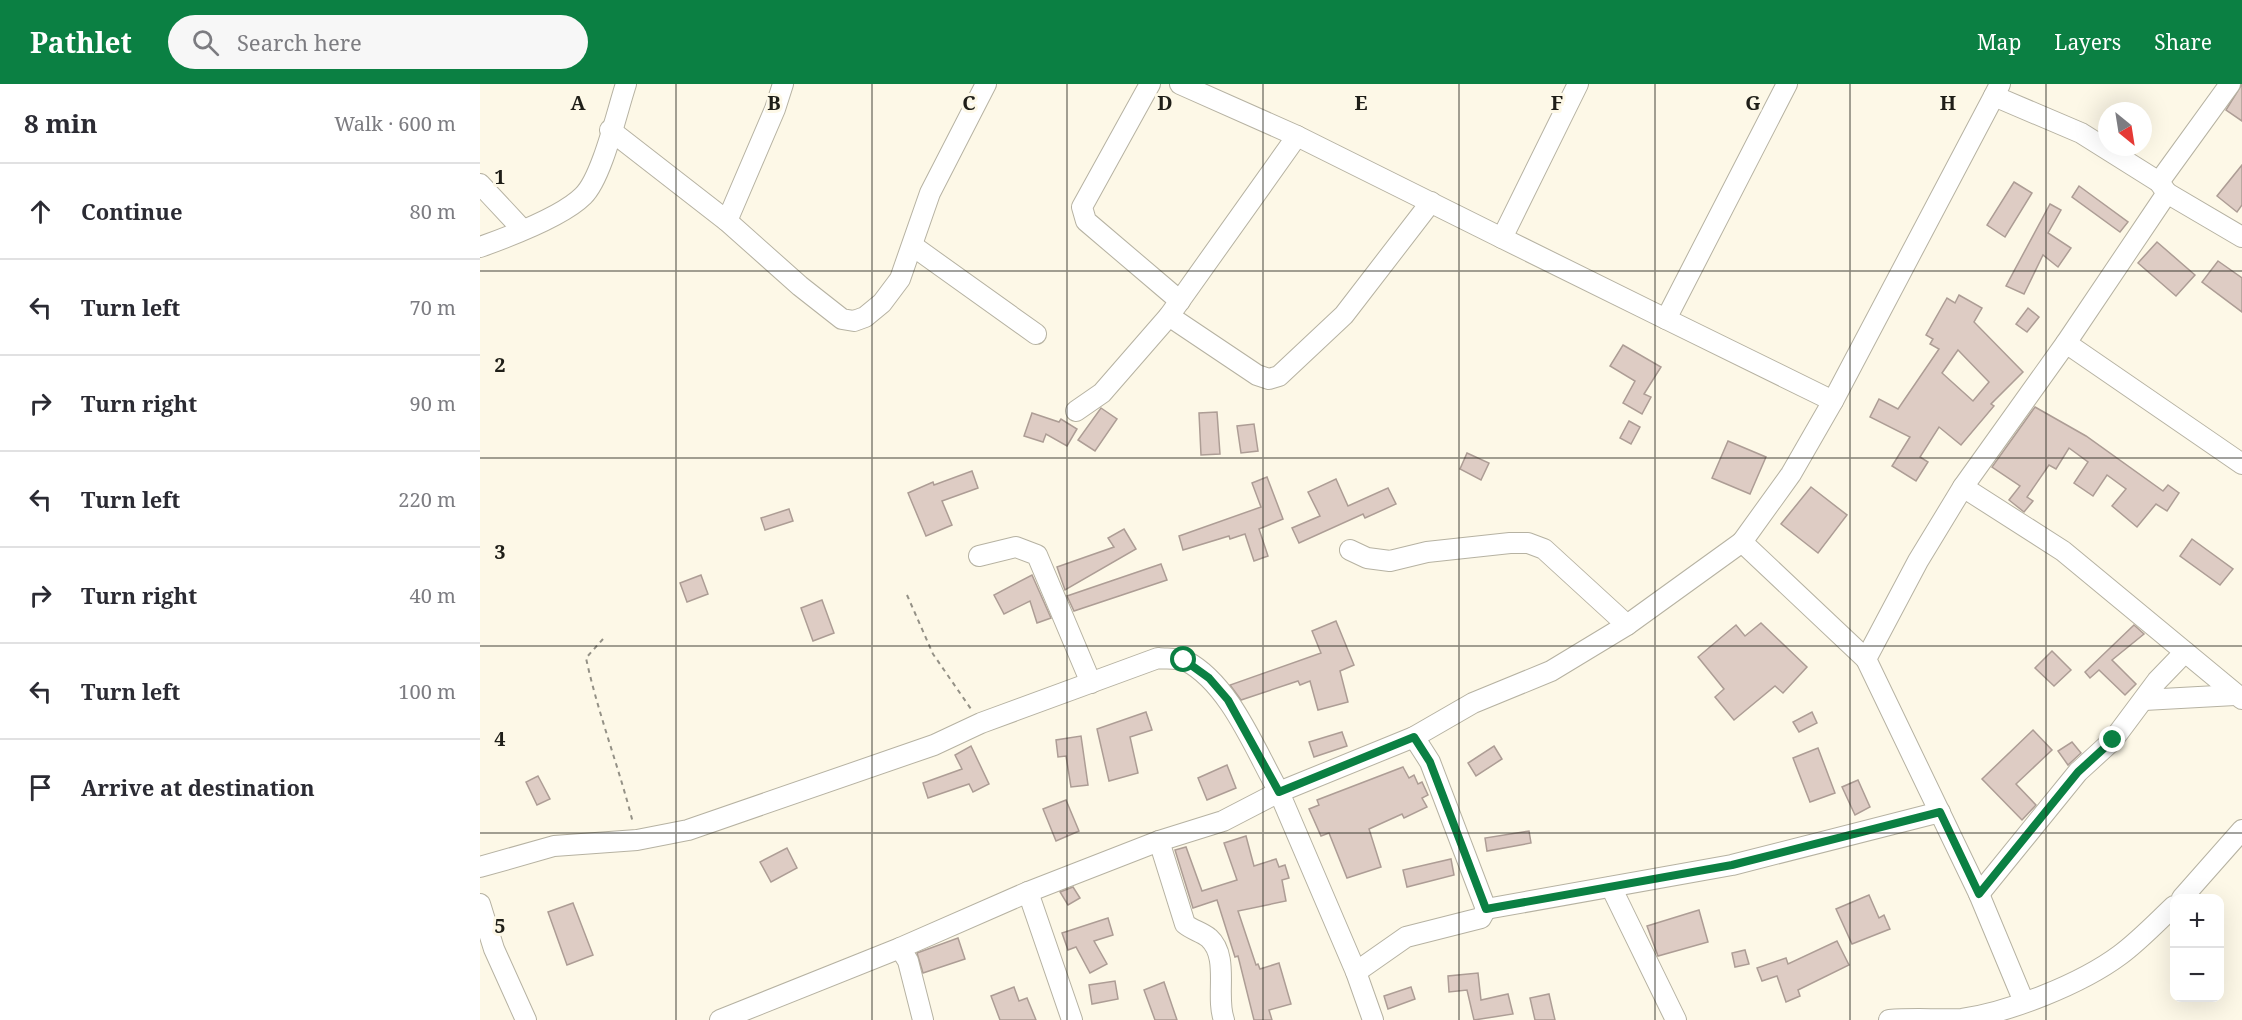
<!DOCTYPE html>
<meta charset="utf-8">
<style>
:root{--surface:#fff;--page:#f7f7f7;--text:#2b2b33;--muted:#7c7c81;--line:#e1e1e2;--accent:#0b8043}
body{margin:0;font-family:"Noto Serif",serif;background:var(--page);color:var(--text)}
.controls{position:absolute;right:18px;bottom:18px;display:grid;overflow:hidden;border-radius:12px;box-shadow:0 6px 24px #0002}
.controls button{width:54px;height:54px;display:grid;place-items:center;padding:0;border:0;border-bottom:2px solid var(--line);background:var(--surface);color:var(--text);font:30px sans-serif}
.compass{position:absolute;left:1618px;top:18px;width:54px;height:54px;border-radius:50%;background:var(--surface);box-shadow:0 6px 24px #0002;rotate:150deg}
.stop{position:absolute;width:18px;height:18px;margin:-14px;border:4px solid #0b8043;border-radius:50%;background:#fff}
.stop.end{background:#0b8043;border-color:#fff;box-shadow:0 2px 6px #0008}
.list{margin:0;padding:0;list-style:none}
h2{display:flex;justify-content:space-between;align-items:center;height:78px;margin:0;padding:0 24px;font-size:26px}
h2 small{font-size:20px;font-weight:400;color:var(--muted)}
.list li{display:grid;grid-template-columns:39px 1fr auto;gap:18px;align-items:center;box-sizing:border-box;height:96px;padding:0 24px;border-top:2px solid var(--line)}
.list b{display:block;font-size:22px;white-space:nowrap}
.list em{font-size:20px;font-style:normal;color:var(--muted)}
.icon{flex:none;width:33px;height:33px;fill:none;stroke:currentColor;stroke-width:2;stroke-linecap:round;stroke-linejoin:round}
.map{position:relative;flex:none;width:1762px;height:936px;overflow:hidden}
header{display:flex;align-items:center;gap:36px;box-sizing:border-box;height:84px;padding:0 30px;background:var(--accent);color:#fff}
header strong{font-size:28px}
nav{display:flex;gap:33px;margin-inline-start:auto;font-size:21px}
.search{width:420px;height:54px;background:var(--page);display:flex;align-items:center;gap:15px;box-sizing:border-box;padding:0 21px;border-radius:33px;color:var(--muted);font-size:22px}
main{display:flex}
aside{flex:1;background:var(--surface)}
.map>svg:first-child{display:block}
</style>
<header>
<strong>Pathlet</strong>
<div class="search"><svg class="icon" aria-label="search" viewBox="0 0 24 24"><circle cx="10" cy="10" r="6"/><path d="M15 15l6 6"/></svg>Search here</div>
<nav><a>Map</a><a>Layers</a><a>Share</a></nav>
</header>
<main>
<aside>
<h2>8 min<small>Walk · 600 m</small></h2>
<ul class="list">
<li><svg class="icon" aria-label="ahead" viewBox="0 0 24 24"><path d="M12 20V5M6 11l6-6 6 6"/></svg><div><b>Continue</b></div><em>80 m</em></li>
<li><svg class="icon" aria-label="left" viewBox="0 0 24 24"><path d="M17 20v-9H6M10 6l-5 5 5 5"/></svg><div><b>Turn left</b></div><em>70 m</em></li>
<li><svg class="icon" aria-label="right" viewBox="0 0 24 24"><path d="M7 20v-9h11M14 6l5 5-5 5"/></svg><div><b>Turn right</b></div><em>90 m</em></li>
<li><svg class="icon" aria-label="left" viewBox="0 0 24 24"><path d="M17 20v-9H6M10 6l-5 5 5 5"/></svg><div><b>Turn left</b></div><em>220 m</em></li>
<li><svg class="icon" aria-label="right" viewBox="0 0 24 24"><path d="M7 20v-9h11M14 6l5 5-5 5"/></svg><div><b>Turn right</b></div><em>40 m</em></li>
<li><svg class="icon" aria-label="left" viewBox="0 0 24 24"><path d="M17 20v-9H6M10 6l-5 5 5 5"/></svg><div><b>Turn left</b></div><em>100 m</em></li>
<li><svg class="icon" aria-label="arrive" viewBox="0 0 24 24"><path d="M6 21V4h12l-3 4 3 4H6"/></svg><div><b>Arrive at destination</b></div></li>
</ul>
</aside>
<div class="map">
<svg width="1762" height="936" viewBox="0 0 1762 936">
<rect width="100%" height="100%" fill="#fdf8e7"/>
<g fill="#deccc4" stroke="#ad9d95" stroke-width="1.5" fill-rule="evenodd">
<path d="M 1762,0 L 1762,37 L 1746,26 Z"/>
<path d="M 1762,81 L 1762,121 L 1757,128 L 1737,112 Z"/>
<path d="M 1534,98 L 1552,109 L 1525,153 L 1507,141 Z"/>
<path d="M 1599,102 L 1648,138 L 1640,148 L 1592,113 Z"/>
<path d="M 1570,120 L 1581,126 L 1568,149 L 1591,164 L 1578,183 L 1563,171 L 1544,210 L 1526,202 Z"/>
<path d="M 1677,158 L 1715,191 L 1696,212 L 1658,179 Z"/>
<path d="M 1738,177 L 1762,194 L 1762,228 L 1722,198 Z"/>
<path d="M 1479,211 L 1502,224 L 1494,238 L 1543,288 L 1511,320 L 1514,322 L 1481,361 L 1459,343 L 1440,373 L 1448,378 L 1436,397 L 1412,382 L 1430,353 L 1390,333 L 1399,315 L 1418,325 L 1459,265 L 1450,260 L 1453,255 L 1446,251 L 1467,214 L 1475,219 ZM 1478,266 L 1509,298 L 1493,317 L 1462,289 Z"/>
<path d="M 1548,224 L 1559,233 L 1547,248 L 1536,240 Z"/>
<path d="M 1143,261 L 1181,283 L 1164,310 L 1171,313 L 1162,330 L 1143,319 L 1155,297 L 1130,282 Z"/>
<path d="M 1555,323 L 1606,352 L 1683,407 L 1688,401 L 1699,409 L 1687,427 L 1676,420 L 1657,443 L 1632,422 L 1646,405 L 1627,391 L 1613,412 L 1594,399 L 1608,378 L 1589,364 L 1576,385 L 1569,381 L 1547,413 L 1553,417 L 1544,428 L 1529,416 L 1540,402 L 1512,383 Z"/>
<path d="M 621,324 L 637,335 L 615,367 L 598,356 Z"/>
<path d="M 737,328 L 740,370 L 721,371 L 719,329 Z"/>
<path d="M 552,329 L 579,338 L 581,335 L 597,345 L 587,362 L 566,350 L 563,358 L 544,352 Z"/>
<path d="M 1149,337 L 1160,343 L 1151,360 L 1140,354 Z"/>
<path d="M 774,340 L 778,367 L 761,369 L 757,342 Z"/>
<path d="M 1248,357 L 1286,373 L 1270,410 L 1232,394 Z"/>
<path d="M 987,369 L 1009,379 L 1001,396 L 980,385 Z"/>
<path d="M 492,387 L 498,404 L 462,417 L 472,441 L 446,452 L 428,409 L 453,398 L 454,401 Z"/>
<path d="M 787,393 L 803,435 L 779,445 L 788,472 L 774,477 L 765,450 L 750,455 L 749,452 L 703,466 L 699,452 L 781,423 L 772,399 Z"/>
<path d="M 856,395 L 868,422 L 908,404 L 916,420 L 885,434 L 883,430 L 819,459 L 812,444 L 840,432 L 828,408 Z"/>
<path d="M 1331,403 L 1367,431 L 1338,469 L 1301,440 Z"/>
<path d="M 309,425 L 313,437 L 285,446 L 281,434 Z"/>
<path d="M 644,445 L 656,465 L 585,506 L 577,483 L 634,463 L 628,454 Z"/>
<path d="M 1712,455 L 1753,485 L 1740,501 L 1700,472 Z"/>
<path d="M 681,480 L 687,496 L 594,527 L 587,512 Z"/>
<path d="M 221,491 L 228,510 L 207,518 L 200,499 Z"/>
<path d="M 552,491 L 571,534 L 557,539 L 550,517 L 524,530 L 514,511 Z"/>
<path d="M 342,516 L 354,549 L 333,557 L 321,524 Z"/>
<path d="M 856,537 L 874,581 L 860,587 L 868,618 L 838,626 L 830,597 L 820,601 L 818,597 L 761,616 L 750,601 L 841,569 L 832,547 Z"/>
<path d="M 1281,539 L 1327,583 L 1303,609 L 1295,602 L 1254,636 L 1235,613 L 1244,605 L 1218,573 L 1256,541 L 1265,552 Z"/>
<path d="M 1654,541 L 1664,550 L 1632,576 L 1656,600 L 1645,611 L 1619,586 L 1610,594 L 1605,588 Z"/>
<path d="M 1572,567 L 1591,586 L 1574,602 L 1555,584 Z"/>
<path d="M 666,628 L 672,646 L 650,653 L 658,689 L 629,697 L 617,645 Z"/>
<path d="M 1332,628 L 1337,639 L 1319,648 L 1313,638 Z"/>
<path d="M 1553,646 L 1572,666 L 1536,700 L 1556,721 L 1542,736 L 1502,695 Z"/>
<path d="M 862,648 L 867,662 L 834,673 L 829,658 Z"/>
<path d="M 601,652 L 608,701 L 591,703 L 586,672 L 578,673 L 576,656 Z"/>
<path d="M 1592,658 L 1601,669 L 1588,681 L 1578,667 Z"/>
<path d="M 491,662 L 509,700 L 493,708 L 489,700 L 448,714 L 443,699 L 482,685 L 475,671 Z"/>
<path d="M 1014,662 L 1022,675 L 996,692 L 988,679 Z"/>
<path d="M 1338,664 L 1355,709 L 1330,718 L 1313,674 Z"/>
<path d="M 747,681 L 756,704 L 727,716 L 718,694 Z"/>
<path d="M 923,683 L 929,694 L 934,691 L 938,700 L 942,698 L 948,711 L 942,714 L 947,723 L 924,734 L 922,730 L 889,745 L 901,783 L 867,794 L 849,749 L 841,752 L 829,725 L 839,721 L 837,716 Z"/>
<path d="M 58,692 L 70,715 L 57,721 L 46,698 Z"/>
<path d="M 1378,696 L 1390,723 L 1375,731 L 1362,703 Z"/>
<path d="M 586,716 L 599,747 L 576,757 L 563,725 Z"/>
<path d="M 1049,747 L 1051,759 L 1007,767 L 1005,754 Z"/>
<path d="M 766,752 L 774,782 L 796,775 L 799,783 L 805,781 L 809,794 L 802,796 L 806,817 L 758,827 L 776,881 L 778,880 L 780,885 L 799,879 L 811,920 L 789,926 L 792,936 L 774,936 L 758,872 L 755,873 L 737,816 L 713,824 L 695,766 L 706,763 L 722,807 L 757,796 L 744,759 Z"/>
<path d="M 307,764 L 317,784 L 291,798 L 280,778 Z"/>
<path d="M 971,775 L 974,791 L 927,803 L 923,786 Z"/>
<path d="M 593,803 L 600,814 L 588,821 L 580,808 Z"/>
<path d="M 1389,811 L 1399,834 L 1404,831 L 1410,845 L 1372,860 L 1356,825 Z"/>
<path d="M 93,819 L 113,871 L 87,881 L 68,828 Z"/>
<path d="M 1219,826 L 1228,858 L 1178,872 L 1167,842 Z"/>
<path d="M 628,834 L 633,851 L 614,857 L 627,880 L 610,889 L 596,863 L 588,866 L 582,849 Z"/>
<path d="M 478,854 L 485,875 L 443,889 L 437,869 Z"/>
<path d="M 1357,857 L 1369,881 L 1318,906 L 1320,912 L 1306,918 L 1297,892 L 1282,897 L 1277,884 L 1306,874 L 1308,880 Z"/>
<path d="M 1265,866 L 1269,880 L 1255,883 L 1252,869 Z"/>
<path d="M 998,889 L 1001,916 L 1028,910 L 1033,930 L 994,936 L 987,906 L 969,908 L 968,892 Z"/>
<path d="M 635,897 L 638,915 L 612,920 L 609,901 Z"/>
<path d="M 684,898 L 697,936 L 675,936 L 664,906 Z"/>
<path d="M 534,903 L 539,917 L 547,914 L 556,936 L 520,936 L 511,912 Z"/>
<path d="M 931,903 L 935,915 L 908,925 L 904,912 Z"/>
<path d="M 1069,910 L 1075,936 L 1055,936 L 1050,914 Z"/>
</g>
<g fill="none" stroke-linecap="round" stroke-linejoin="round">
<defs>
<g id="minor">
<path d="M 670,0 L 602,123 L 606,137 L 700,217"/>
<path d="M 700,0 L 817,52 L 1022,154"/>
<path d="M 1098,0 L 1022,154 L 1186,235"/>
<path d="M 1307,0 L 1186,235 L 1353,317"/>
<path d="M 1520,0 L 1514,12 L 1601,49 L 1679,98 L 1687,109"/>
<path d="M 130,46 L 247,137 L 320,202 L 362,235 L 374,237 L 385,233 L 402,219 L 420,195 L 450,109 L 506,0"/>
<path d="M 1679,98 L 1750,0"/>
<path d="M 0,100 L 42,145"/>
<path d="M 247,137 L 295,25 L 303,0"/>
<path d="M 433,162 L 556,250"/>
<path d="M 0,163 C 28,153 83,132 103,112 C 122,94 137,27 146,0"/>
<path d="M 689,232 L 777,291 L 789,295 L 799,292 L 864,231 L 951,118"/>
<path d="M 1586,259 L 1687,109 L 1762,153"/>
<path d="M 596,327 L 622,309 L 689,232 L 817,52"/>
<path d="M 1483,403 L 1586,259 L 1762,380"/>
<path d="M 870,466 L 887,474 L 910,477 L 947,468 L 1030,459 L 1048,459 L 1064,465 L 1147,541"/>
<path d="M 499,472 L 536,463 L 557,471 L 611,599"/>
<path d="M 1386,575 L 1262,458 L 1311,390 L 1353,317 L 1514,12"/>
<path d="M 1664,616 L 1755,611"/>
<path d="M 679,757 L 705,840 C 712,846 722,848 729,854 C 750,873 735,912 744,936"/>
<path d="M 0,783 L 74,762 L 157,756 L 208,746 L 454,661 L 501,639 L 678,574 C 686,575 698,574 706,577 C 750,600 775,666 799,708 L 743,737 L 679,757 L 548,808 L 420,864 L 428,877 L 443,936"/>
<path d="M 1131,803 L 1196,936"/>
<path d="M 548,808 L 592,936"/>
<path d="M 1499,810 L 1598,688 L 1633,656 L 1677,597 L 1705,568"/>
<path d="M 1702,814 L 1762,746"/>
<path d="M 0,820 L 14,865 L 46,936"/>
<path d="M 1006,825 L 1252,781 L 1460,728"/>
<path d="M 876,888 L 926,853 L 1001,834 L 1006,825 L 950,678 L 934,653"/>
<path d="M 1544,918 L 1499,810 L 1386,575 L 1438,477 L 1483,403 L 1583,467 L 1762,615"/>
<path d="M 240,936 L 420,864"/>
<path d="M 893,936 L 876,888 L 799,708 L 934,653 L 993,619 L 1071,587 L 1147,541 L 1262,458"/>
<path d="M 1409,936 C 1433,934 1458,936 1482,935 C 1530,928 1601,900 1640,871 C 1659,857 1677,838 1694,822"/>
</g>
</defs>
<use href="#minor" stroke="#b6b2a2" stroke-width="22"/>
<g stroke="#949186" stroke-width="2" stroke-dasharray="4.5 4.5" stroke-linecap="butt">
<path d="M 427,511 L 453,570 L 491,625"/>
<path d="M 123,555 L 106,574 C 118,630 139,683 153,739"/>
</g>
<use href="#minor" stroke="#fff" stroke-width="20"/>
</g>
<g fill="none" stroke-linecap="round" stroke-linejoin="round">
<path stroke="#0b8043" stroke-width="8" d="M 704,576 L 729,594 L 748,616 L 799,708 L 934,653 L 950,678 L 1006,825 L 1252,781 L 1460,728 L 1499,810 L 1598,688 L 1633,656"/>
</g>
<path fill="none" stroke="#1f1e18" stroke-width="1.5" stroke-opacity="0.55" d="M 196,0 L 196,936M 392,0 L 392,936M 587,0 L 587,936M 783,0 L 783,936M 979,0 L 979,936M 1175,0 L 1175,936M 1370,0 L 1370,936M 1566,0 L 1566,936M 0,187 L 1762,187M 0,374 L 1762,374M 0,562 L 1762,562M 0,749 L 1762,749"/>
<g font-size="20" text-anchor="middle" font-weight="bold" fill="#1f1e18" stroke="#fdf8e7" stroke-width="6" stroke-linejoin="round" paint-order="stroke">
<text x="98" y="26">A</text>
<text x="294" y="26">B</text>
<text x="489" y="26">C</text>
<text x="685" y="26">D</text>
<text x="881" y="26">E</text>
<text x="1077" y="26">F</text>
<text x="1273" y="26">G</text>
<text x="1468" y="26">H</text>
<text x="20" y="100">1</text>
<text x="20" y="288">2</text>
<text x="20" y="475">3</text>
<text x="20" y="662">4</text>
<text x="20" y="849">5</text>
</g>
</svg>
<div class="controls">
<button>+</button>
<button>−</button>
</div>
<svg class="compass" viewBox="-18 -18 36 36"><path d="M0-13l5 13h-10z" fill="#e53935"/><path d="M0 13l5-13h-10z" fill="#7c7c81"/></svg>
<div class="stop" style="left:704px;top:576px"></div>
<div class="stop end" style="left:1633px;top:656px"></div>
</div>
</main>
